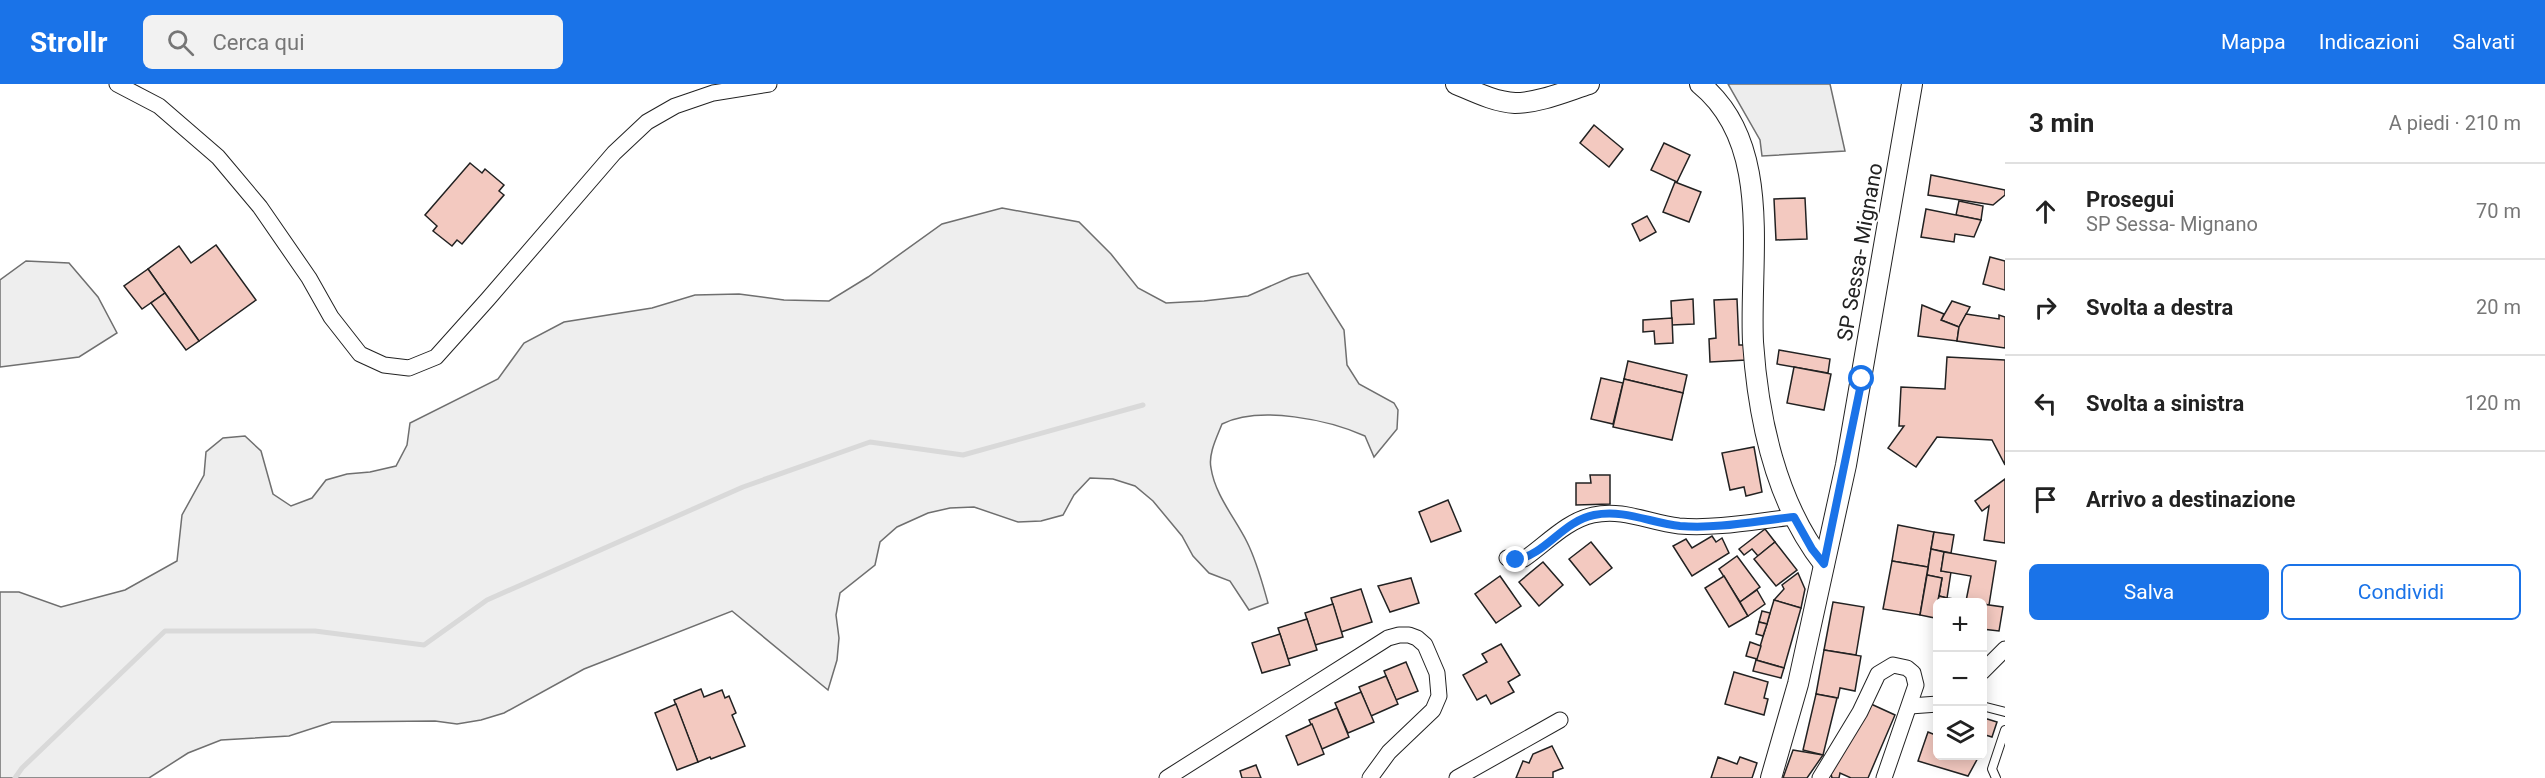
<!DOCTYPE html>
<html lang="it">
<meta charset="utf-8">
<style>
:root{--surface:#fff;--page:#f2f2f2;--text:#222;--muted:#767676;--line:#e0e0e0;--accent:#1a73e8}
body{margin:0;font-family:Roboto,sans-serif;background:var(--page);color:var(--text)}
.controls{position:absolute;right:18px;bottom:18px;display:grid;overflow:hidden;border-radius:9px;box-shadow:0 3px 15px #0003}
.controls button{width:54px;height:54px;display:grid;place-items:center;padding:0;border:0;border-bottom:2px solid var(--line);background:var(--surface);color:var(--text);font:30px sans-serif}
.stop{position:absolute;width:18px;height:18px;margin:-14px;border:4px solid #1a73e8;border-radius:50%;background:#fff}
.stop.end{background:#1a73e8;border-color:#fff;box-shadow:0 2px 6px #0008}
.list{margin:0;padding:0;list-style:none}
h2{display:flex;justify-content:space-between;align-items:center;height:78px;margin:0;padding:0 24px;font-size:26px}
h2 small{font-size:20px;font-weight:400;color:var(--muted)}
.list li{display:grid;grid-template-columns:39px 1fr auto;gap:18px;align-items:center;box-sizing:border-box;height:96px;padding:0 24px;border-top:2px solid var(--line)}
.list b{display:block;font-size:22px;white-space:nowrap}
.list p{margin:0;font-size:20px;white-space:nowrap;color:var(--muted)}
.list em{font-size:20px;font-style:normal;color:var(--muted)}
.actions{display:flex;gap:12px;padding:18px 24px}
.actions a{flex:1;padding:14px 0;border:2px solid var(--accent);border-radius:9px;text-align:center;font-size:21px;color:var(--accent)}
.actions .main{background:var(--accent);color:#fff}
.icon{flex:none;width:33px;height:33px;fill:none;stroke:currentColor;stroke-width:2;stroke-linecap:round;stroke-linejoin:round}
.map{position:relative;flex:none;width:2005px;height:694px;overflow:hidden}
header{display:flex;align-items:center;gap:36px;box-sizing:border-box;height:84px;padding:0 30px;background:var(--accent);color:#fff}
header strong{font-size:28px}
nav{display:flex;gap:33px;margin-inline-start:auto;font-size:21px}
.search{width:420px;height:54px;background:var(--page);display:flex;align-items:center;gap:15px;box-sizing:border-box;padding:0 21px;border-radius:9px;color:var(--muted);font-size:22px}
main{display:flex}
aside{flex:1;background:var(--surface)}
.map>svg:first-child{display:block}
</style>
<header>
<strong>Strollr</strong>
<div class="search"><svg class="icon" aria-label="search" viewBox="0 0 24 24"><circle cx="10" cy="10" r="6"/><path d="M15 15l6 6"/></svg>Cerca qui</div>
<nav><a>Mappa</a><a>Indicazioni</a><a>Salvati</a></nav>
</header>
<main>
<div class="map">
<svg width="2005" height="694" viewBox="0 0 2005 694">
<rect width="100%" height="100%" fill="#fff"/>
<g fill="#eee" stroke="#6f6f6f" stroke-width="1.5">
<path d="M 1002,124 L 1079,138 L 1111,170 L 1138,204 L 1166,219 L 1204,217 L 1248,212 L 1291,193 L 1308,189 L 1344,246 L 1347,281 L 1359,300 L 1394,319 L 1398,326 L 1397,345 L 1374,373 L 1365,352 C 1329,336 1260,321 1222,340 C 1217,353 1208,370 1211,384 C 1215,411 1235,434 1247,458 C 1257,478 1262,498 1268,519 L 1249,526 L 1230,497 L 1209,489 L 1193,472 L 1182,452 L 1153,417 L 1135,402 L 1113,395 L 1090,394 L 1074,411 L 1063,431 L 1041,437 L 1018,438 L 974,423 L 950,424 L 928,429 L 897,443 L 880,458 L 875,481 L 840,509 L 836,531 L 839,554 L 837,576 L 828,606 L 732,527 L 584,585 L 504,629 L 481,636 L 457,640 L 435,637 L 332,638 L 289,652 L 221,656 L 188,669 L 149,694 L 0,694 L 0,508 L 19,508 L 61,523 L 125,506 L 177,477 L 182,431 L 204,391 L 206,368 L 223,354 L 245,352 L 261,367 L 273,410 L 291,422 L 312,414 L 326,396 L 347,390 L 370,388 L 396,382 L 407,361 L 410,339 L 498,295 L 524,259 L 564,238 L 652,224 L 695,211 L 739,210 L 784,216 L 829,217 L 868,193 L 942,140 Z"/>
<path d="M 26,177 L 69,179 L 98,213 L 117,249 L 79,273 L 0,283 L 0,196 Z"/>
</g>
<path fill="#ededed" stroke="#6f6f6f" stroke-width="1.5" d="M 1728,0 L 1830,0 L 1845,67 L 1762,72 L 1760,56 Z"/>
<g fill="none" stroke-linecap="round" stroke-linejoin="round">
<path stroke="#d9d9d9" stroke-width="5" d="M 15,694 L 22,684 L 165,547 L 315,547 L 424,561 L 487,516 L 743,403 L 870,358 L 963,371 L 1143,321"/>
</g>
<g fill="#f3c9c0" stroke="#222" stroke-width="1.5">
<path d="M 1594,41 L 1623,65 L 1609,83 L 1580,59 Z"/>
<path d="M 1664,59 L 1690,71 L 1677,98 L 1651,86 Z"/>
<path d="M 470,79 L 482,89 L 485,85 L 504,101 L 499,107 L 504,111 L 462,160 L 457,156 L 452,162 L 433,147 L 437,142 L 425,131 Z"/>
<path d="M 1931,91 L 2005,106 L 2005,111 L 1993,121 L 1928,111 Z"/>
<path d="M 1675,98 L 1701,108 L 1689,138 L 1663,128 Z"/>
<path d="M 1805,114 L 1807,155 L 1776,156 L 1774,115 Z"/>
<path d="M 1959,117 L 1983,122 L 1981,136 L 1956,131 Z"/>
<path d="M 1926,125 L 1981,136 L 1974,153 L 1955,150 L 1954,158 L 1921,153 Z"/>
<path d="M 1647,132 L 1656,148 L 1640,157 L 1632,140 Z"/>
<path d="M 216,161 L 256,216 L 199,257 L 148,185 L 179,162 L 191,179 Z"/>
<path d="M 1990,173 L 2005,177 L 2005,206 L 1983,200 Z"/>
<path d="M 148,185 L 165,209 L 142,225 L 124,202 Z"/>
<path d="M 165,209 L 199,257 L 186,266 L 151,219 Z"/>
<path d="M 1693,215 L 1694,240 L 1672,241 L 1671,217 Z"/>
<path d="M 1737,215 L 1739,261 L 1745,261 L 1746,276 L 1710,278 L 1709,255 L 1716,254 L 1714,216 Z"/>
<path d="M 1952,217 L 1970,223 L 1959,243 L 1941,236 Z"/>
<path d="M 1922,221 L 1944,230 L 1941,236 L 1959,243 L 1957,257 L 1918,252 Z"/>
<path d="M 1966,230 L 1999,235 L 1999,231 L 2005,233 L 2005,264 L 1957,257 L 1959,243 Z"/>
<path d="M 1672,234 L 1673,259 L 1655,260 L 1654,247 L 1643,248 L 1643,236 Z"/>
<path d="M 1779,266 L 1830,275 L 1828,289 L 1777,280 Z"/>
<path d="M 1947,273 L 2005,276 L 2005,381 L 1992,356 L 1937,353 L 1916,383 L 1888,364 L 1904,342 L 1899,342 L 1901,303 L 1945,305 Z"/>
<path d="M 1628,277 L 1687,291 L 1683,309 L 1624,295 Z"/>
<path d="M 1794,283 L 1831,290 L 1824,326 L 1787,319 Z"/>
<path d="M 1601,294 L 1623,299 L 1613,340 L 1591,335 Z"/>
<path d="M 1624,295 L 1683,309 L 1672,356 L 1613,343 Z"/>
<path d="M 1754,363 L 1762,408 L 1746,412 L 1744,403 L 1730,406 L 1722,369 Z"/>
<path d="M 1590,391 L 1610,391 L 1610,420 L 1576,421 L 1576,399 L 1591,399 Z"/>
<path d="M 2005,395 L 2005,459 L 1984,456 L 1989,422 L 1982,427 L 1975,417 Z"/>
<path d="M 1448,416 L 1461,447 L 1431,458 L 1419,428 Z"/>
<path d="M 1898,441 L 1934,448 L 1928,483 L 1892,477 Z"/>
<path d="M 1765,445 L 1775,458 L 1758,472 L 1752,465 L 1744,471 L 1739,465 Z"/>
<path d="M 1934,448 L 1954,451 L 1951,469 L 1931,465 Z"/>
<path d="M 1712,452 L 1716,458 L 1722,454 L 1729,469 L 1692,492 L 1673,462 L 1686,455 L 1692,464 Z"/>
<path d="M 1591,458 L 1612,484 L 1590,501 L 1569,475 Z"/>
<path d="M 1775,458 L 1797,486 L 1776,502 L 1754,475 Z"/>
<path d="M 1931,465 L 1944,468 L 1941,487 L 1951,488 L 1947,514 L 1939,512 L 1942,494 L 1927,491 Z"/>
<path d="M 1944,468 L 1996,477 L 1989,521 L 1966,517 L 1971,492 L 1941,487 Z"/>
<path d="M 1737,472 L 1760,503 L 1740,518 L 1719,485 Z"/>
<path d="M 1892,477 L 1928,483 L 1920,531 L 1883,525 Z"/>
<path d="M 1543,478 L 1563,501 L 1539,522 L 1519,498 Z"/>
<path d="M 1798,489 L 1805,505 L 1801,524 L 1774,516 L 1784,505 L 1782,501 Z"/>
<path d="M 1927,491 L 1942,494 L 1935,534 L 1920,531 Z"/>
<path d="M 1500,492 L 1521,522 L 1496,539 L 1475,510 Z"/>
<path d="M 1724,492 L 1748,532 L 1729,543 L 1705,504 Z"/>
<path d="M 1411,494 L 1419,519 L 1390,528 L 1378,502 Z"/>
<path d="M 1361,505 L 1372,538 L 1341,548 L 1331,514 Z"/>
<path d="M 1757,506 L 1765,520 L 1748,532 L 1740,518 Z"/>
<path d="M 1939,512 L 1947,514 L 1975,518 L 1938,518 Z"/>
<path d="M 1774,516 L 1801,524 L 1784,584 L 1756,576 Z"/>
<path d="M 1833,518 L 1864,523 L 1856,571 L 1824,566 Z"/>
<path d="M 1333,520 L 1343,553 L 1315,561 L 1305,529 Z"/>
<path d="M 1982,520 L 2003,523 L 1999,547 L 1982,545 Z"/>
<path d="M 1762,527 L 1770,529 L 1767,540 L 1759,538 Z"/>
<path d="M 1307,535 L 1317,566 L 1288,575 L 1278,544 Z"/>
<path d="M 1759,538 L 1767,540 L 1763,552 L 1756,550 Z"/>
<path d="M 1280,550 L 1290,581 L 1262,589 L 1252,559 Z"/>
<path d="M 1750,558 L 1761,562 L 1757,575 L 1746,572 Z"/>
<path d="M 1501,560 L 1520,591 L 1508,598 L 1514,608 L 1491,620 L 1486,611 L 1477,616 L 1463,591 L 1487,578 L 1482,570 Z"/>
<path d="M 1824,566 L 1861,572 L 1855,607 L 1840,604 L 1838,614 L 1816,610 Z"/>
<path d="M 1756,576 L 1784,584 L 1781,594 L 1753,587 Z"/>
<path d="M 1406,578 L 1418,607 L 1396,616 L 1384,587 Z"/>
<path d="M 1734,588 L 1768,598 L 1764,614 L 1768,615 L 1764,631 L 1725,620 Z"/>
<path d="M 1386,592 L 1398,620 L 1371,632 L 1359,603 Z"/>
<path d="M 701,605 L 704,613 L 722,606 L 725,614 L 729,612 L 736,629 L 732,631 L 745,662 L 711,675 L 710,673 L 698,678 L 674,616 Z"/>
<path d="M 1361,608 L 1374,638 L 1348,649 L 1335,619 Z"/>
<path d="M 1816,610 L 1837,614 L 1823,671 L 1803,666 Z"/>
<path d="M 676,620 L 698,678 L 677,686 L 655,629 Z"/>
<path d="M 1871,620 L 1895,631 L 1868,694 L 1851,694 L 1840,689 L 1839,694 L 1832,694 L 1831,690 Z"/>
<path d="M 1337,624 L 1349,653 L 1322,665 L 1309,636 Z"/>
<path d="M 1984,634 L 1997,638 L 1992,653 L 1982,650 Z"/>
<path d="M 1312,640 L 1324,670 L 1298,681 L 1286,652 Z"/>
<path d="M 1928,648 L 1938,652 L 1938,672 L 1979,672 L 1968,692 L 1918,677 Z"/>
<path d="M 1552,662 L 1563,684 L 1553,688 L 1553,694 L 1516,694 L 1523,677 L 1529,679 L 1533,670 Z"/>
<path d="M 1793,666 L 1823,671 L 1807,694 L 1783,694 Z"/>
<path d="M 1718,673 L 1737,680 L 1740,673 L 1757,679 L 1752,694 L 1711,694 Z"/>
<path d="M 1256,681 L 1261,694 L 1242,694 L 1240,687 Z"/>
</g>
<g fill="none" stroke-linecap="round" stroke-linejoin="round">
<defs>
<g id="service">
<path d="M 1982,622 L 2005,628"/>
<path d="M 1996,694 L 1992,685 L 2005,646"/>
</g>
<g id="minor">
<path d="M 117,0 L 159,22 L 218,73 L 260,123 L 309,194 L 331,233 L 360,270 L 384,281 L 409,284 L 436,273 L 488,215 L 614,69 L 647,38 L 675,22 L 713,9 L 769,0"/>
<path d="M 1507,474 L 1516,476 L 1524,475 C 1546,460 1566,437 1593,431 C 1623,424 1650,439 1679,442 C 1718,445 1756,437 1794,433"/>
<path d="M 1982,588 L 2005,565"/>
<path d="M 1910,622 L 1938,620"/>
<path d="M 1167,694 L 1388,554 L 1399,551 L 1409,551 L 1417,554 L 1425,561 L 1437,589 L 1439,612 L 1433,626 L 1389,668 L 1370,694"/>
<path d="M 1457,694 L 1560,636"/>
<path d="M 1820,694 L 1860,628 L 1878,590 L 1893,581 L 1907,584 L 1913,589 L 1916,601 L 1884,694"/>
</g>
<g id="tertiary">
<path d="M 1456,0 C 1475,8 1495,18 1515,19 C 1539,19 1567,7 1589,0"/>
<path d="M 1700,0 C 1774,60 1749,174 1753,258 C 1758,333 1776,419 1824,480"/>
<path d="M 1771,694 L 1798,600 L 1846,381 L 1912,0"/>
</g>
</defs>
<use href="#service" stroke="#222" stroke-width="10"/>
<use href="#minor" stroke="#222" stroke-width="17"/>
<use href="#tertiary" stroke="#222" stroke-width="22"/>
<use href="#service" stroke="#fff" stroke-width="8"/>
<use href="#minor" stroke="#fff" stroke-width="15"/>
<use href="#tertiary" stroke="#fff" stroke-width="20"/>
</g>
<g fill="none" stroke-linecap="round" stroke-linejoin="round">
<path stroke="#1a73e8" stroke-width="8" d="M 1516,476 C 1546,470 1563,437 1594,431 C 1624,425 1651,439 1680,442 C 1718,445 1756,437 1794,433 L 1812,465 L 1824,480 L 1862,295"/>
</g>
<g text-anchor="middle" stroke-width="4.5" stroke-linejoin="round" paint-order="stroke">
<g font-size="21" fill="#222" stroke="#fff">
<text transform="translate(1860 168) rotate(-80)" y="7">SP Sessa- Mignano</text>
</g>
</g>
</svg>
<div class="controls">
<button>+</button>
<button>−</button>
<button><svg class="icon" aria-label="layers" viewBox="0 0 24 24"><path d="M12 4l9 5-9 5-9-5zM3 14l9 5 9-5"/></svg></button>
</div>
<div class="stop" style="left:1862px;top:295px"></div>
<div class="stop end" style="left:1516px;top:476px"></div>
</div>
<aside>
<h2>3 min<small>A piedi · 210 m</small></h2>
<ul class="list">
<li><svg class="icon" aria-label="ahead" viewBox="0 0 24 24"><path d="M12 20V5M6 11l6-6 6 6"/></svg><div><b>Prosegui</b><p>SP Sessa- Mignano</p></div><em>70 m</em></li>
<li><svg class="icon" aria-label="right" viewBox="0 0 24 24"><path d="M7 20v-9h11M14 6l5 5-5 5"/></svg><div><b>Svolta a destra</b></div><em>20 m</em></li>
<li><svg class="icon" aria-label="left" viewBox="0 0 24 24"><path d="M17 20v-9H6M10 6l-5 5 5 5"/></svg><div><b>Svolta a sinistra</b></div><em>120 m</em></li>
<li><svg class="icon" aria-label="arrive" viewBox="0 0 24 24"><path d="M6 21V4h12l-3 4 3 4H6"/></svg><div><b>Arrivo a destinazione</b></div></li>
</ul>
<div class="actions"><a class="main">Salva</a><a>Condividi</a></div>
</aside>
</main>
